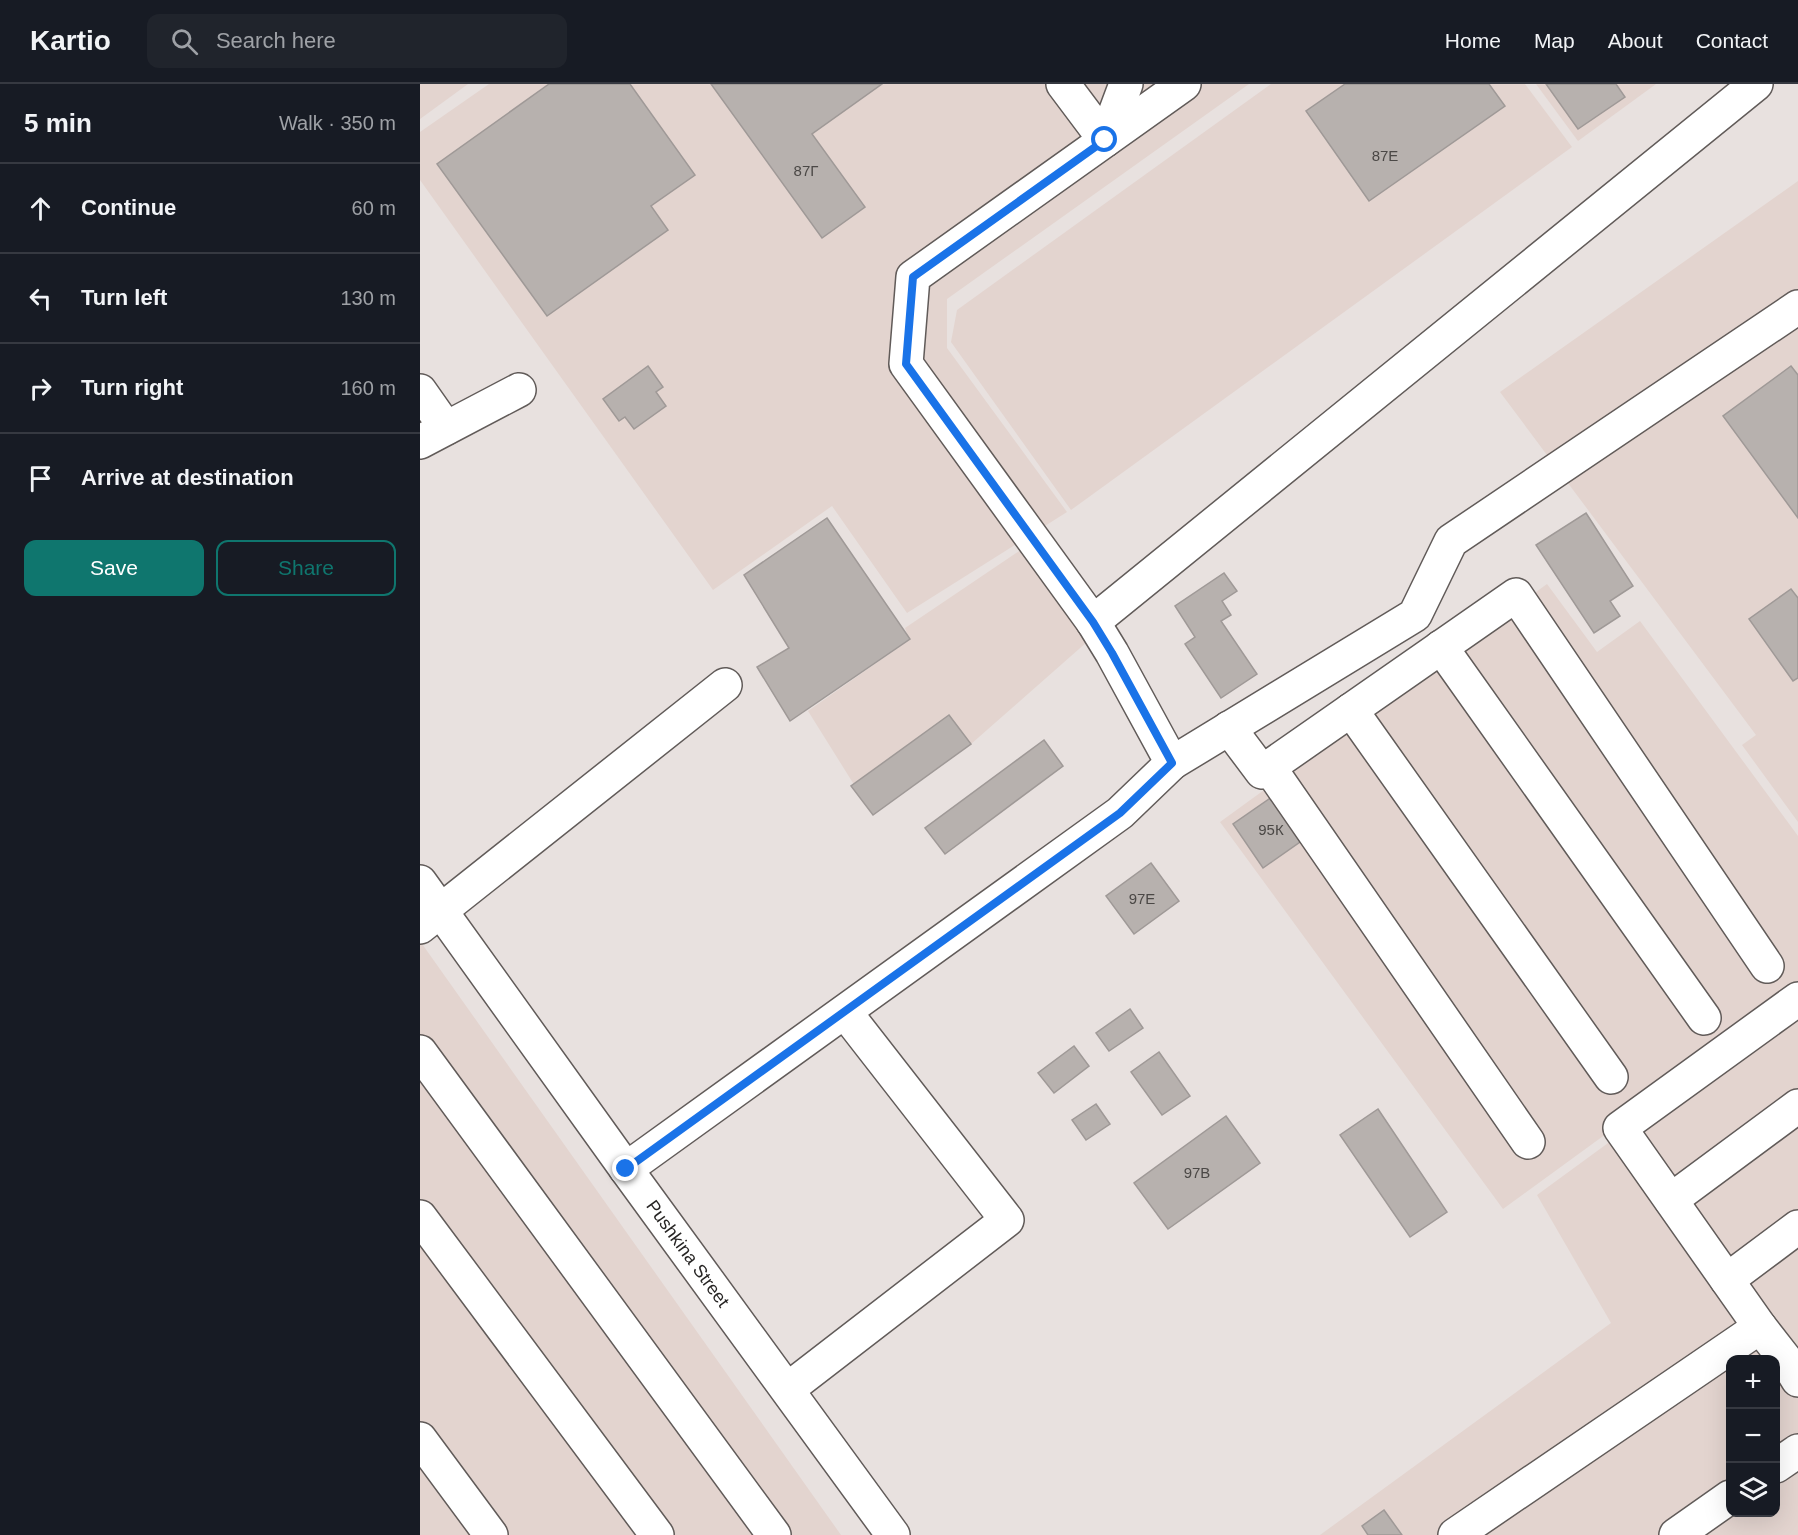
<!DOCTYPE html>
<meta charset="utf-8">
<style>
:root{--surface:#171b24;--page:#20242c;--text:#f1f3f6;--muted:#9ea1a6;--line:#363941;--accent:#0f766e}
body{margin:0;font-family:Arial,sans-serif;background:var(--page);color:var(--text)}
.controls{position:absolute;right:18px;bottom:18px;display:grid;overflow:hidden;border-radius:12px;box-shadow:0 6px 24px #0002}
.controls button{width:54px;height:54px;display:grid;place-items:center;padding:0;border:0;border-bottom:2px solid var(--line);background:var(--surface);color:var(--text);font:30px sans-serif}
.stop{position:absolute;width:18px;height:18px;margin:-14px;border:4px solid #1a73e8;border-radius:50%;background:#fff}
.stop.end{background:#1a73e8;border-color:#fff;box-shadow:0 2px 6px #0008}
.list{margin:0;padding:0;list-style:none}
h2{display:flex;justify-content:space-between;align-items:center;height:78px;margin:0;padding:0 24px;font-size:26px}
h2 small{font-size:20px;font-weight:400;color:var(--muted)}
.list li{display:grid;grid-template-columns:39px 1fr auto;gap:18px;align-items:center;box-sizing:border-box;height:90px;padding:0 24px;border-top:2px solid var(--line)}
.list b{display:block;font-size:22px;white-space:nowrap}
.list em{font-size:20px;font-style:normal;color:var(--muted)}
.actions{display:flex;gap:12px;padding:18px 24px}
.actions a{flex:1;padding:14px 0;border:2px solid var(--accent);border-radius:12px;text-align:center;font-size:21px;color:var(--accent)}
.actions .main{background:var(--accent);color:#fff}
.icon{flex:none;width:33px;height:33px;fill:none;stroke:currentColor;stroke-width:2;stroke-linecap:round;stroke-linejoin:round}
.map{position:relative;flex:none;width:1378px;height:1451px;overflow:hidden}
header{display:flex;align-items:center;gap:36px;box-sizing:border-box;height:84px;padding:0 30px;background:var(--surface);border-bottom:2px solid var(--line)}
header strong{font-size:28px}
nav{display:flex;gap:33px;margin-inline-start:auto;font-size:21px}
.search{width:420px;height:54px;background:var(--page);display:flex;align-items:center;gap:15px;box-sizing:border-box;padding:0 21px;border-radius:12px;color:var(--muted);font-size:22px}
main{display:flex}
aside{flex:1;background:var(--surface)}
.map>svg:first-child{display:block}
</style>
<header>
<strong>Kartio</strong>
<div class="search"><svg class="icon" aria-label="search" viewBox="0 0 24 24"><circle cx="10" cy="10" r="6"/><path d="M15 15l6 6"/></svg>Search here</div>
<nav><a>Home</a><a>Map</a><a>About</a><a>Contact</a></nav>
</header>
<main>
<aside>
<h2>5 min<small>Walk · 350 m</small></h2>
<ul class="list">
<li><svg class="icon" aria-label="ahead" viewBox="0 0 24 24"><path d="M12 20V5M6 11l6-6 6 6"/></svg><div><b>Continue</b></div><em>60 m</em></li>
<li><svg class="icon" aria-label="left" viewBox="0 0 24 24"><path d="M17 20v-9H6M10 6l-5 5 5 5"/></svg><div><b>Turn left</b></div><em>130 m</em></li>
<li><svg class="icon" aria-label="right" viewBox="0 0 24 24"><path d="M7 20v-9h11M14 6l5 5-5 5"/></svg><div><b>Turn right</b></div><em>160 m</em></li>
<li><svg class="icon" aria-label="arrive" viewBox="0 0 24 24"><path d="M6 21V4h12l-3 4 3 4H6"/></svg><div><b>Arrive at destination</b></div></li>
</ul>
<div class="actions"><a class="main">Save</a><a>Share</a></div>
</aside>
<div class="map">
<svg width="1378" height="1451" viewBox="0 0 1378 1451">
<rect width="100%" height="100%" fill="#e8e1df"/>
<g fill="#e3d4cf" fill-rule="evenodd">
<path d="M 0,0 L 48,0 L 0,35 Z"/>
<path d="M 69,0 L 829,0 L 527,215 L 527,264 L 647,428 L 487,529 L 412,422 L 293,506 L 0,96 L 0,48 Z"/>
<path d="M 851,0 L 1105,0 L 1152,63 L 651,426 L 531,258 L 537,226 Z"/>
<path d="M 1116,0 L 1236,0 L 1158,57 Z"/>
<path d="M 1378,97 L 1378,738 L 1322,661 L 1336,651 L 1080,308 Z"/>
<path d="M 614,457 L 676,550 L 551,660 L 453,731 L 388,627 L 489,556 L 485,544 Z"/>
<path d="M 1127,500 L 1177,568 L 1220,537 L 1378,752 L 1378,910 L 1083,1125 L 800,738 Z"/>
<path d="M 0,857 L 421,1451 L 0,1451 Z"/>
<path d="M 1378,920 L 1378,1451 L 900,1451 L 1191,1239 L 1117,1111 ZM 1310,1276 L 1356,1276 L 1356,1428 L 1310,1428 Z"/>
</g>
<g fill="#b7b1ae" stroke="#9f9997" stroke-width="1.5">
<path d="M 129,0 L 210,0 L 275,91 L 231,122 L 248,146 L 127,232 L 17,80 Z"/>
<path d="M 291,0 L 462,0 L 392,50 L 445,123 L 402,154 Z"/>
<path d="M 925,0 L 1069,0 L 1085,22 L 949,117 L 886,27 Z"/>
<path d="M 1126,0 L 1196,0 L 1205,13 L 1158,45 Z"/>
<path d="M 228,282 L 243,303 L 236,308 L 246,322 L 214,345 L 205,333 L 199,337 L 183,315 Z"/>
<path d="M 1371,282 L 1378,291 L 1378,434 L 1303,332 Z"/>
<path d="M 1166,429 L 1213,502 L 1190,517 L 1200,532 L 1174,549 L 1116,461 Z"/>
<path d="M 407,434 L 490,555 L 370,637 L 337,583 L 369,564 L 324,491 Z"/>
<path d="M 804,489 L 817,507 L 802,517 L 811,531 L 801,537 L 837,590 L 801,614 L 765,560 L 775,553 L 755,522 Z"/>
<path d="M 1371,505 L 1378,514 L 1378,594 L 1373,597 L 1329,535 Z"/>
<path d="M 529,631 L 551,660 L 453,731 L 431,702 Z"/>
<path d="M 624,656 L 643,682 L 525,770 L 505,744 Z"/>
<path d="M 859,708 L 890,751 L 843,784 L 813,740 Z"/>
<path d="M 731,779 L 759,817 L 714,850 L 686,812 Z"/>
<path d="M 710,925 L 723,944 L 689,967 L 676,949 Z"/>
<path d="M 654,962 L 669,982 L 634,1009 L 618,989 Z"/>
<path d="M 739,968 L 770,1012 L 742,1031 L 711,988 Z"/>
<path d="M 676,1020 L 690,1040 L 666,1056 L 652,1036 Z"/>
<path d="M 958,1025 L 1027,1128 L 990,1153 L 920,1051 Z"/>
<path d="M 806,1032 L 840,1079 L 748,1145 L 714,1099 Z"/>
<path d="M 964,1426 L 982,1451 L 948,1451 L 942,1442 Z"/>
</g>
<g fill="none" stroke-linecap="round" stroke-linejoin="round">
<defs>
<g id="minor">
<path d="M 643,0 L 685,56"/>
<path d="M 685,56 L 706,0"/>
<path d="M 0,307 L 26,344"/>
<path d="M 0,358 L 99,306"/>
<path d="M 673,538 L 1336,0"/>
<path d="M 1021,563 L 1284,934"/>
<path d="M 931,626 L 1191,993"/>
<path d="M 809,644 L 842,688 L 1096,511 L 1347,882"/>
<path d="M 752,679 L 995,531 L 1031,457 L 1378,223"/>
<path d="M 849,683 L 1108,1058"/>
<path d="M 0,843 L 305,601"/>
<path d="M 0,968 L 354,1451"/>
<path d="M 206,1085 L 700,729 L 752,679 L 692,569 L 673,538 L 486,280 L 493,193 L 764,0"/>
<path d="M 1251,1116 L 1378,1022"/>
<path d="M 0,1133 L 237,1451"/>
<path d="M 1307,1196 L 1378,1143"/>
<path d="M 1340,1243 L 1365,1275 L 1378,1296"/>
<path d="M 368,1305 L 587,1136 L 425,928"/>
<path d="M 0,1355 L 71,1451"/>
<path d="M 1356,1382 L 1378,1367"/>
<path d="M 1035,1451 L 1340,1243 L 1200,1044 L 1378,915"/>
<path d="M 1256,1451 L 1310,1413"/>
</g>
<g id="major">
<path id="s1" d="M 0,798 L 206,1085 L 473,1451"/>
</g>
</defs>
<use href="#minor" stroke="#615b59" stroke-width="36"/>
<use href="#major" stroke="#615b59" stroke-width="36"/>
<use href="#minor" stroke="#fff" stroke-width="33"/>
<use href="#major" stroke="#fff" stroke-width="33"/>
</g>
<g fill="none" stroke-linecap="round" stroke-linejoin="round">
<path stroke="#1a73e8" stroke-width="8" d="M 206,1085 L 700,729 L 752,679 L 692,569 L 673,538 L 486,280 L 493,193 L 685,56"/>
</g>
<g text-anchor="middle" stroke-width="4.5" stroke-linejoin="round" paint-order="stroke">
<g font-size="15" fill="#4b4846">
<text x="965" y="77">87Е</text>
<text x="386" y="92">87Г</text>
<text x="851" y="751">95К</text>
<text x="722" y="820">97Е</text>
<text x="777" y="1094">97В</text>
</g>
<g font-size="18" fill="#272524" stroke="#f5eeec">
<text dy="6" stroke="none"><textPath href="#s1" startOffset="458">Pushkina Street</textPath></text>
</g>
</g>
</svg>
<div class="controls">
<button>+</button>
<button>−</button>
<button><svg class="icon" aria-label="layers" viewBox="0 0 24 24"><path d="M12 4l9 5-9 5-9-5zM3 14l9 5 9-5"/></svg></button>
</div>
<div class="stop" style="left:685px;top:56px"></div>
<div class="stop end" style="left:206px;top:1085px"></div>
</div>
</main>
